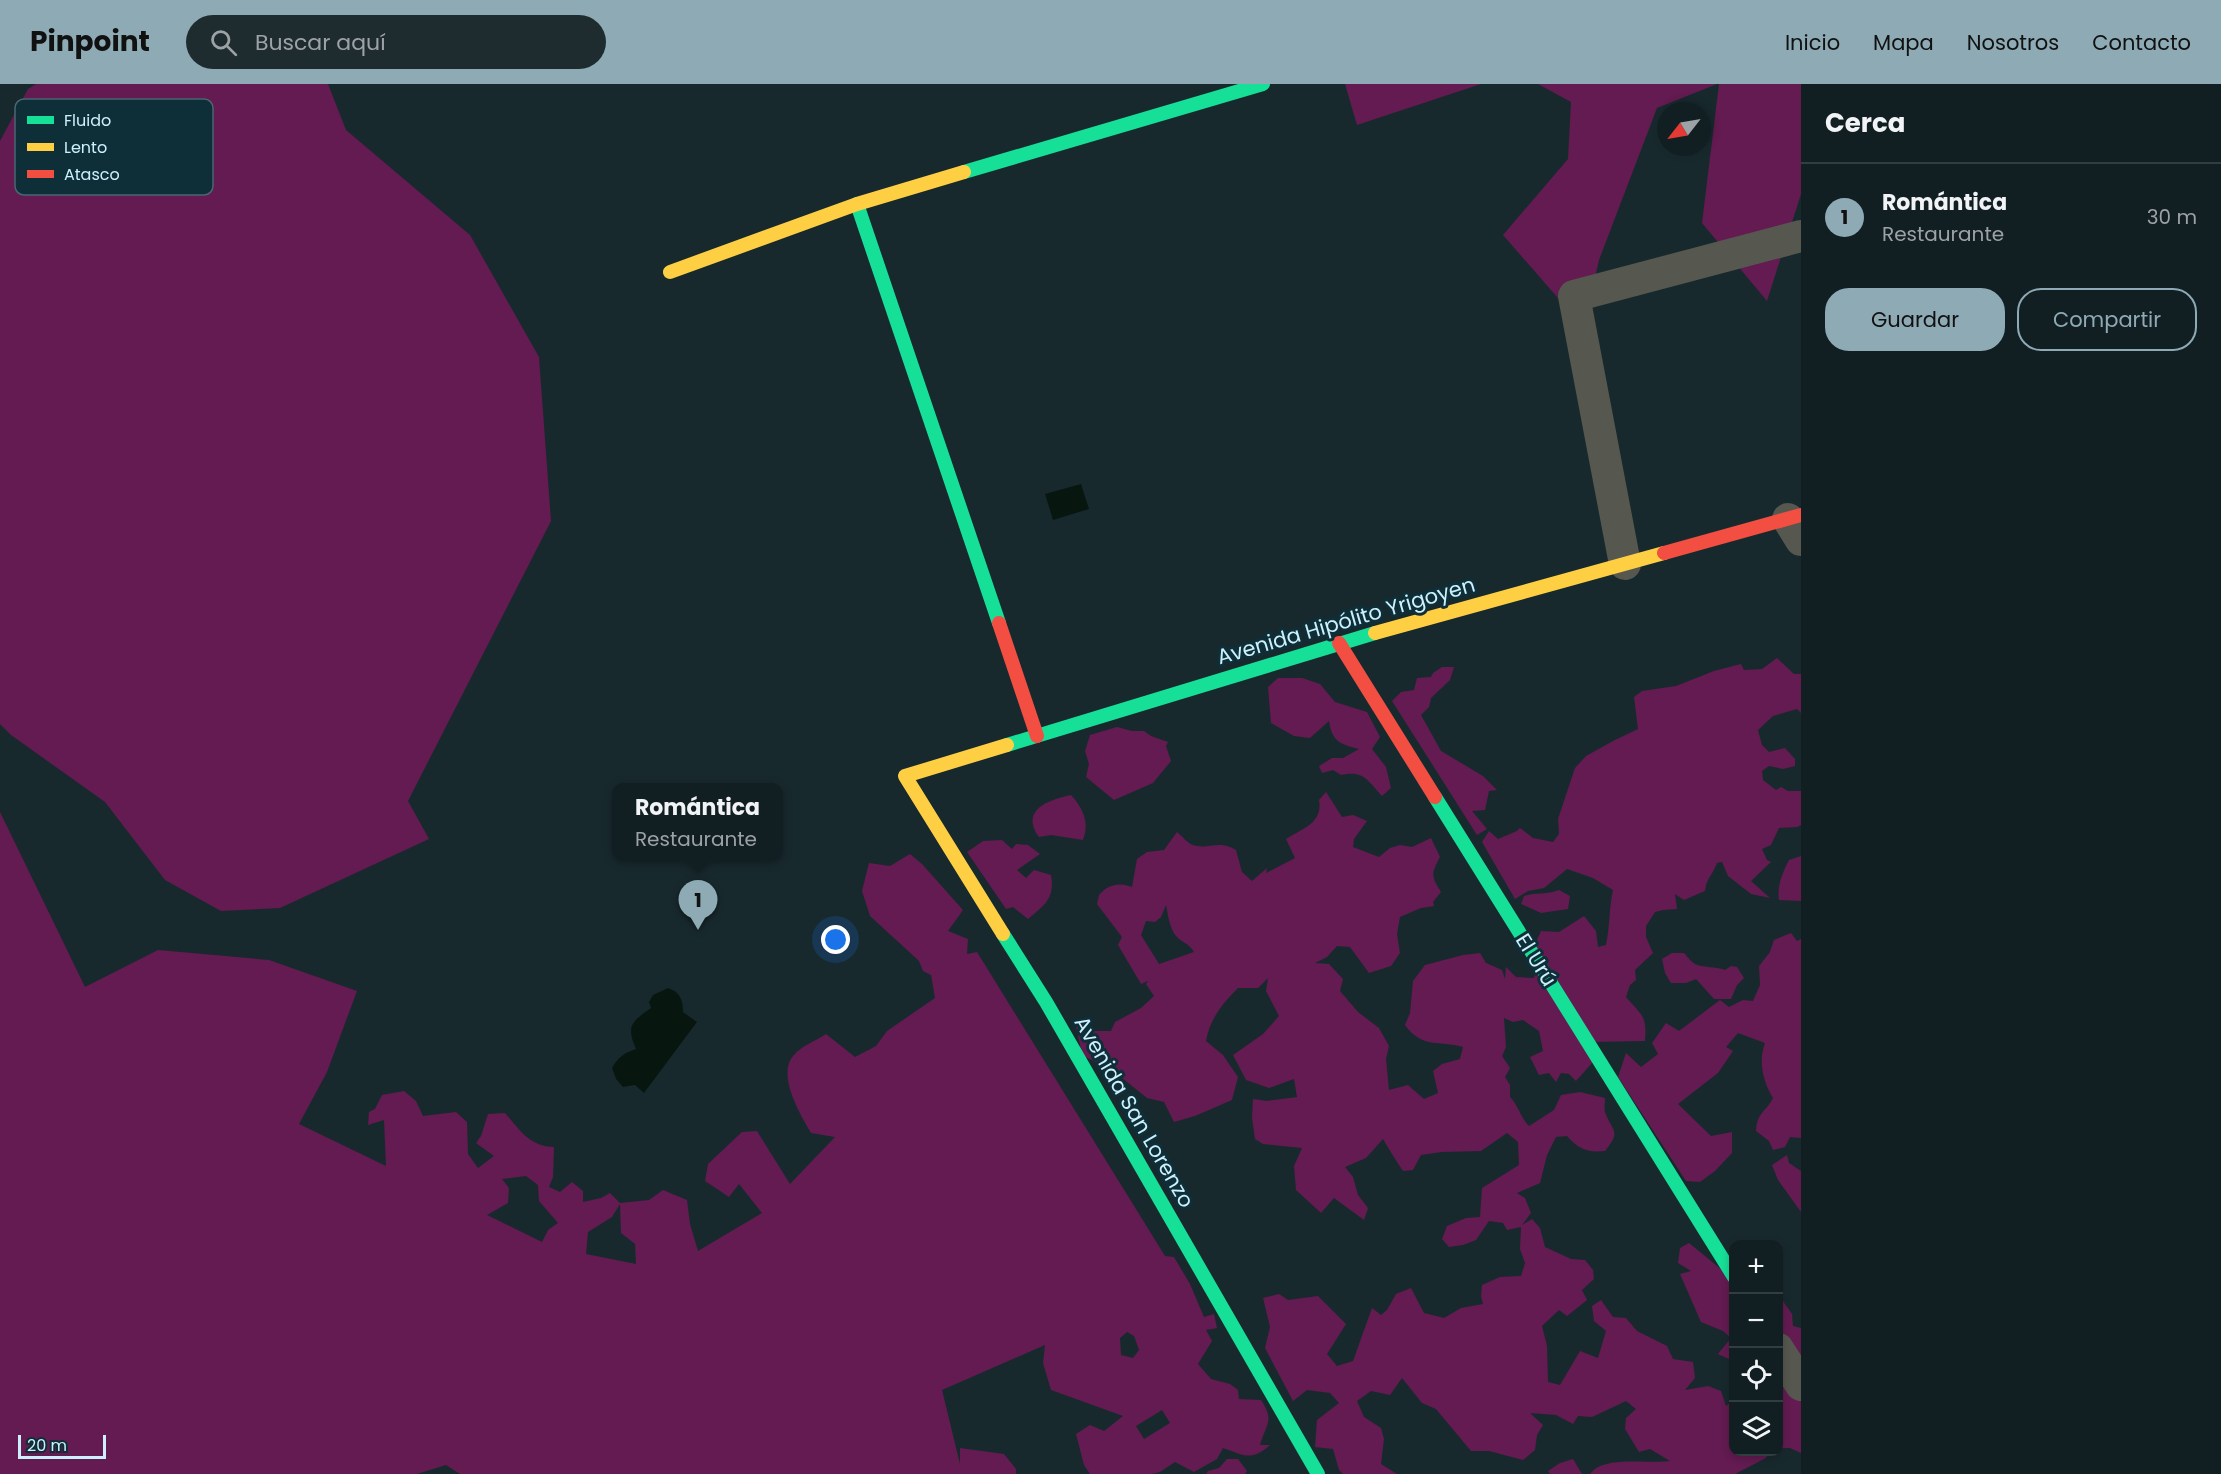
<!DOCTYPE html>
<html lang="es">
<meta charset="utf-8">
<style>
:root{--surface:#121f22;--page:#1f2c2f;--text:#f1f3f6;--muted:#9ca2a5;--line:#313d40;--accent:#8daab5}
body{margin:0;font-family:Poppins,sans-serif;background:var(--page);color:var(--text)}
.controls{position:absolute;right:18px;bottom:18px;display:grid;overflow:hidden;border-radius:12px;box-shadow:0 3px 9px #0003}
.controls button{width:54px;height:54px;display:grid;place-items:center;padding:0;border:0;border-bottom:2px solid var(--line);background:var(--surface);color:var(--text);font:30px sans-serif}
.compass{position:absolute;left:1657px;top:18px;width:54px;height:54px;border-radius:50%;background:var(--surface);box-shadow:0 3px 9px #0003;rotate:239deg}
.scale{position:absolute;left:18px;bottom:15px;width:88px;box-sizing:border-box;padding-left:6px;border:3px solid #ccf0fd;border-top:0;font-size:16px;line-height:21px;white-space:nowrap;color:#ccf0fd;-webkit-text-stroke:4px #0e2e38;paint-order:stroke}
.you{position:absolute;left:836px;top:856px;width:21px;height:21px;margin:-15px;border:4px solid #fff;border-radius:50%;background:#1a73e8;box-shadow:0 0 0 9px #1a73e833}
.badge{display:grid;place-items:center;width:39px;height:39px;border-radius:50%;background:var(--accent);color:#111;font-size:20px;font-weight:700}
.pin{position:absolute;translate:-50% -50px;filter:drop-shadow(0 2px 3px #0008)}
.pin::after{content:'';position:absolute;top:32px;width:21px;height:18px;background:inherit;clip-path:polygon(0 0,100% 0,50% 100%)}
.popup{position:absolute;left:612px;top:699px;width:171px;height:78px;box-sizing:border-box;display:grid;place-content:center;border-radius:12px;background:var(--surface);filter:drop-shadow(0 2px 4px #0005);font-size:20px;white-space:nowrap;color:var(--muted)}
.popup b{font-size:22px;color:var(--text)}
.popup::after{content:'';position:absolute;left:50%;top:100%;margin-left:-12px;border:12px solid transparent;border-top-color:var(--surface)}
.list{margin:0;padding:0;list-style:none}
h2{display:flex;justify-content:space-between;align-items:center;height:78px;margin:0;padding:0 24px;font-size:26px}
h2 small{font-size:20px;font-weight:400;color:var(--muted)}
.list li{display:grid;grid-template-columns:39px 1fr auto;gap:18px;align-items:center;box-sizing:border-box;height:108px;padding:0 24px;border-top:2px solid var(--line)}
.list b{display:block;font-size:22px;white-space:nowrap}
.list p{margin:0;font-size:20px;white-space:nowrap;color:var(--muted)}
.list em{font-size:20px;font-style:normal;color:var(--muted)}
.actions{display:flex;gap:12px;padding:18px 24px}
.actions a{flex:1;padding:14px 0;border:2px solid var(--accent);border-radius:24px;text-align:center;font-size:21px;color:var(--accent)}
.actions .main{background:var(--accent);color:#111}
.icon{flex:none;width:33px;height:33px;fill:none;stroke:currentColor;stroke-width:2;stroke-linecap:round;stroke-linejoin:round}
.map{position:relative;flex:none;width:1801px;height:1390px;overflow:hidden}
header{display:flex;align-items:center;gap:36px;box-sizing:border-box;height:84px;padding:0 30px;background:var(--accent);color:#111}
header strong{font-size:28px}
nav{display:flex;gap:33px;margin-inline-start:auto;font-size:21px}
.search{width:420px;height:54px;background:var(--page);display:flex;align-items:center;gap:15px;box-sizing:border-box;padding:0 21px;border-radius:33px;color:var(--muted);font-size:22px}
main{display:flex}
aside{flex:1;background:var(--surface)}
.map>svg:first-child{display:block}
</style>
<header>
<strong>Pinpoint</strong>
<div class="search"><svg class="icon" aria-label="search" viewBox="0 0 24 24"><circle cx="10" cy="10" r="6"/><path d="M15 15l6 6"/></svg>Buscar aquí</div>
<nav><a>Inicio</a><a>Mapa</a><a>Nosotros</a><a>Contacto</a></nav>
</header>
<main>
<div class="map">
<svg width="1801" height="1390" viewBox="0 0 1801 1390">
<rect width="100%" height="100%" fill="#18292e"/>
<g fill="#631b51" fill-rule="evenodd">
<path d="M 36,0 L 328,0 L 346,46 L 470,151 L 539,273 L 551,437 L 408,717 L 429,755 L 280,824 L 221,827 L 165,796 L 105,718 L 11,651 L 0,640 L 0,57 L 28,5 Z"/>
<path d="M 1345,0 L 1481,0 L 1357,41 Z"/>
<path d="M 1538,0 L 1717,0 L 1657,24 L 1599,176 L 1584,244 L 1503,151 L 1568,75 L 1571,18 Z"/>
<path d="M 1719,0 L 1801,0 L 1801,110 L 1767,217 L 1702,139 Z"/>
<path d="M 1777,574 L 1794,590 L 1801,590 L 1801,629 L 1797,625 L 1773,632 L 1758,646 L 1762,661 L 1769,668 L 1785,664 L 1795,675 L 1795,682 L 1783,685 L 1769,682 L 1762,687 L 1763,696 L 1776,706 L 1781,703 L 1788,707 L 1801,707 L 1801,741 L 1797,743 L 1779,744 L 1771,761 L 1762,765 L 1767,776 L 1771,778 L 1751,797 L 1770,814 L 1751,810 L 1728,792 L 1722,778 L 1717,779 C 1712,792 1707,793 1705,807 L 1684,816 L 1675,810 L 1677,825 L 1663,826 L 1655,828 L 1646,842 L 1646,853 L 1653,869 L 1635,886 L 1636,896 L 1630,901 L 1626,913 C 1642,932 1647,931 1645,957 L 1588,958 L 1593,978 L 1576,997 L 1569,990 L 1561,989 L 1556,998 L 1549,989 L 1539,991 L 1530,973 L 1543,967 L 1539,947 L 1523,936 L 1513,938 L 1504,934 L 1506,963 L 1502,972 L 1510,984 L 1505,993 L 1510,1001 L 1510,1013 C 1519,1022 1520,1033 1529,1042 L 1554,1026 L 1561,1011 L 1580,1008 L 1605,1014 C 1605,1018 1604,1024 1605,1028 C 1612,1048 1622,1046 1605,1067 C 1588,1069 1578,1065 1567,1052 L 1556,1053 L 1547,1071 L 1540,1099 L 1517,1109 L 1525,1114 L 1531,1129 L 1522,1141 L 1532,1135 L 1540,1144 L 1545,1163 L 1571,1175 L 1585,1176 L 1593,1186 L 1594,1195 L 1582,1206 L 1587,1216 L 1567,1232 L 1559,1226 L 1542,1242 L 1547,1262 L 1548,1298 L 1560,1301 L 1580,1267 L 1598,1274 L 1606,1247 L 1594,1237 L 1592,1222 L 1601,1216 L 1613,1233 L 1626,1234 L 1637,1247 L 1667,1262 L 1673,1275 L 1693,1278 L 1695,1294 L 1685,1306 L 1708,1302 L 1721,1307 L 1726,1322 L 1733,1317 L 1734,1368 L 1770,1368 L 1766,1374 L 1735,1390 L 1590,1390 C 1603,1371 1648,1380 1670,1377 L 1650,1365 L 1639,1368 L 1625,1345 L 1626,1334 L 1636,1325 L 1626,1317 L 1592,1333 L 1578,1332 L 1573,1340 L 1556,1331 L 1530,1329 L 1543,1341 L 1537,1351 L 1535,1366 L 1523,1376 L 1489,1367 L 1471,1367 L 1436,1325 L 1422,1319 L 1402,1294 L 1390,1311 L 1371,1307 L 1357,1317 L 1364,1333 L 1381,1344 L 1384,1355 L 1381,1380 L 1397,1390 L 1343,1390 L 1339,1386 L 1333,1365 L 1315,1363 L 1317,1336 L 1339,1319 L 1330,1309 L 1307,1306 L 1293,1317 L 1265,1264 L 1270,1243 L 1263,1214 L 1279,1210 L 1288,1216 L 1318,1212 L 1346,1240 L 1327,1270 L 1337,1282 L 1353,1277 L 1372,1224 L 1381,1231 L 1387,1226 L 1396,1210 L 1411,1204 L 1424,1229 L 1444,1234 L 1461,1224 L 1483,1220 L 1481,1212 L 1482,1201 L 1500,1193 L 1521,1192 L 1525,1179 L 1520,1165 L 1521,1143 L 1507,1146 L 1503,1139 L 1489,1137 L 1476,1156 L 1463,1161 L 1449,1163 L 1442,1155 L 1447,1142 L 1466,1134 L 1480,1133 L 1482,1104 L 1519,1081 L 1518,1058 L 1507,1049 L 1481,1067 L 1442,1068 L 1421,1071 L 1413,1086 L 1403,1087 C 1396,1076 1389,1066 1383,1055 L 1366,1074 L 1345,1083 L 1353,1093 L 1358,1111 L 1368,1124 L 1364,1136 L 1334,1114 L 1321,1129 L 1296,1106 L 1294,1082 L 1302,1064 L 1263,1060 L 1255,1055 L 1252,1034 L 1253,1015 L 1267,1017 L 1297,1013 L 1294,995 L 1269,1004 L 1246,996 L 1233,971 L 1263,950 L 1279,932 L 1266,907 L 1268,894 L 1258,904 L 1238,904 C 1222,920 1210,935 1206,957 L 1223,971 L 1238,993 L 1232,1016 L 1195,1032 L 1174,1038 L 1164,1018 L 1147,1014 L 1117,990 L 1082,971 L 1076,942 L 1096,947 L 1111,947 L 1115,938 L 1141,924 L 1154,912 L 1146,900 L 1148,897 L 1141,900 L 1118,861 L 1122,853 L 1097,820 L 1099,811 C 1108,800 1120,798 1132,803 L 1137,775 L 1147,768 L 1164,766 L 1177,748 C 1182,752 1187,759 1193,761 C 1209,766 1218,755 1236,766 L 1242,788 L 1252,797 L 1267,784 L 1266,789 L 1295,774 L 1286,755 C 1303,744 1323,739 1319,716 L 1326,708 L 1342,733 L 1353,731 L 1367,737 L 1354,755 L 1353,763 L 1379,773 L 1390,764 L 1400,761 L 1412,763 L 1431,754 L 1440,773 C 1431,790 1431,792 1441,808 L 1433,818 L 1434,822 L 1421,824 L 1400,833 L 1397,850 L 1400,869 L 1391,882 L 1369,889 L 1350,863 L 1337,862 L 1327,873 L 1315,879 L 1329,880 L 1343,895 L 1340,907 L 1358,928 L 1379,944 L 1389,962 L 1386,975 L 1389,1006 L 1408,1001 L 1424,1015 L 1438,1009 L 1433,987 L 1442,980 L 1460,975 L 1463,963 C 1439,956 1422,965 1405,941 L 1410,929 L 1413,897 L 1425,881 L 1463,871 L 1480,869 L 1486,879 L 1502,886 L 1505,895 L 1506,883 L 1516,893 L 1534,894 L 1536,858 L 1541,847 L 1559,848 L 1584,832 L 1596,847 L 1598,863 L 1606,861 C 1610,842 1609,824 1613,806 L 1593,794 L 1567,785 L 1544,804 L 1528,807 L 1515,815 L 1482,758 L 1489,747 L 1498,755 L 1517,747 L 1520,744 L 1533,754 L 1553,758 L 1559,750 L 1558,735 L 1575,684 L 1586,672 L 1613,657 L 1638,645 L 1634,613 L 1642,607 L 1676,602 L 1714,587 L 1741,580 L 1744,586 L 1762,585 ZM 1166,821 C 1168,830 1169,843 1176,852 C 1182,859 1189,859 1194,868 L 1159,880 L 1141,851 L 1146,837 L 1155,838 L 1161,833 Z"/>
<path d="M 1442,583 L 1454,583 L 1450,596 L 1431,614 L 1429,623 L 1421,631 L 1441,667 L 1483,692 L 1497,706 L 1489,707 L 1485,726 L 1472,727 L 1487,745 L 1477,751 L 1392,617 L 1401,608 L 1414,606 L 1417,594 L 1431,593 L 1433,589 Z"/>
<path d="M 1278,594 L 1302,594 L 1320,600 L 1335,618 L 1367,628 L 1380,653 L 1372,665 L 1386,683 L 1391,704 L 1382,712 C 1367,696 1364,686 1341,691 L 1333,686 L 1322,689 L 1319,682 L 1332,674 L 1343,674 L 1359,665 C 1339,660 1332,657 1329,637 L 1310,654 L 1294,652 L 1271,639 L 1268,603 Z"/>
<path d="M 1117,643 L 1132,647 L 1144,647 L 1151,652 L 1168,658 L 1166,662 L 1171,677 L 1153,699 L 1114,716 L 1086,693 L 1089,680 L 1085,667 L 1090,651 Z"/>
<path d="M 1071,711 C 1083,724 1090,739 1083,756 L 1051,751 L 1039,753 C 1020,726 1048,716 1071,711 Z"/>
<path d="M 0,728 L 85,903 L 158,866 L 269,876 L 357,907 L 327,988 L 299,1040 L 386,1082 L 384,1036 L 368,1041 L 369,1028 L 375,1025 L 382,1011 L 404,1007 L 416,1017 L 423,1032 L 456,1028 L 467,1038 L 468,1070 L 478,1084 L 494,1072 L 476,1059 L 481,1052 L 488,1030 L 505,1029 C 521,1047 529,1062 554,1063 L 553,1093 L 549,1103 L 560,1108 L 572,1098 L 583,1107 L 583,1118 L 601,1114 L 610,1109 L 620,1119 L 649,1116 L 663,1106 L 687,1116 L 690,1140 L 698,1167 L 762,1129 L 739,1100 L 729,1113 L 705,1097 L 708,1080 L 742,1048 L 757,1047 L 790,1100 L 835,1053 L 811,1049 C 800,1030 776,990 794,971 C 801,962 816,957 826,950 L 855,973 L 876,962 L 887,947 L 935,914 L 931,891 L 923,887 L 919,877 L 870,832 L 862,807 L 869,779 L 890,782 L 910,770 L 922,780 L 963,826 L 948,847 L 968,855 L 967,870 L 977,868 L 1165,1172 L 1174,1173 L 1190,1200 L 1204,1233 L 1214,1230 L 1217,1244 L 1206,1246 L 1212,1257 L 1198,1280 L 1211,1295 L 1230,1300 L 1238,1306 L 1239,1315 L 1261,1316 C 1275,1337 1266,1340 1260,1361 L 1270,1361 C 1251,1378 1244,1371 1223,1364 L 1217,1375 L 1194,1388 L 1175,1378 L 1160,1388 L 1152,1390 L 1090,1390 L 1084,1381 L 1076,1350 L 1090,1341 L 1104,1347 L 1123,1332 L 1051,1306 L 1043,1279 L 1045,1261 L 942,1306 L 960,1380 L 960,1364 L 1004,1370 L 1016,1385 L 1016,1390 L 460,1390 L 446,1381 L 417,1390 L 0,1390 ZM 526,1092 L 538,1101 L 539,1117 L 558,1139 L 548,1146 L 542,1158 L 487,1131 L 508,1119 L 509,1104 L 502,1095 ZM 620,1120 L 621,1149 L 635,1160 L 636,1180 L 586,1170 L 588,1148 L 612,1133 ZM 1127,1248 L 1134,1252 L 1139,1266 L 1133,1274 L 1121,1271 L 1120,1254 ZM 1162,1326 L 1170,1339 L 1144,1355 L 1136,1342 Z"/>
<path d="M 1002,756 L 1012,765 L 1016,760 L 1028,761 L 1040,770 L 1017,786 L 1026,794 L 1034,786 L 1051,791 C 1055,814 1045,821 1028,835 L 1013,823 L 1006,825 L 967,768 L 983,757 Z"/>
<path d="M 1801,772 L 1801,817 L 1779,816 C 1777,801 1782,790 1789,776 Z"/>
<path d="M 1559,806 L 1570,812 L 1568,825 L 1541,829 L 1521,820 L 1524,812 C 1536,808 1547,811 1559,806 Z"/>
<path d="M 1791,849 L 1797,857 L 1801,855 L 1801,1054 L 1790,1053 L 1785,1063 L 1773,1066 L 1769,1057 L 1756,1047 C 1757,1028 1766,1028 1773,1014 C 1763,998 1758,977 1765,959 L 1738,949 L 1726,963 L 1733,967 L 1718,989 L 1678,1020 L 1711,1052 L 1732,1048 L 1732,1069 L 1715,1087 L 1700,1098 L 1686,1097 L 1618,993 L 1626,969 L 1641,983 L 1658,970 L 1652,959 L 1666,939 L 1679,947 L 1720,916 L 1729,923 L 1743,916 L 1753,917 L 1760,901 L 1759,882 L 1770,868 L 1774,856 Z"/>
<path d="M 1672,869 L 1684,869 C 1688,873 1691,878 1695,880 C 1703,884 1714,882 1725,886 L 1731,882 L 1737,883 L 1744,894 L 1737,901 L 1731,915 L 1714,915 L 1696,895 L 1686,899 L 1671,899 L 1665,889 L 1662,875 Z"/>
<path d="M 1787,1071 L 1789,1079 L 1801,1087 L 1801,1128 L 1778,1096 L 1772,1081 Z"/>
<path d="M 1689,1159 L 1733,1195 L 1733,1277 L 1718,1270 L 1731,1254 L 1723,1247 L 1701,1238 L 1680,1190 L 1691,1187 L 1678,1179 L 1680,1164 Z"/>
<path d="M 1778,1210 L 1792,1230 L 1793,1242 L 1801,1244 L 1801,1369 L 1790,1364 L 1779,1364 Z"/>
<path d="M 1227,1375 L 1238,1375 L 1247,1387 L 1245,1390 L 1206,1390 L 1208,1387 L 1219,1384 Z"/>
<path d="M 1573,1375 L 1582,1390 L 1550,1390 L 1548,1387 L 1560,1379 Z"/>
</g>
<g fill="#071710">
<path d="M 1081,400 L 1089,425 L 1053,436 L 1045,410 Z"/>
<path d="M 668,904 C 680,908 683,915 683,928 L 697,938 L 644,1009 L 635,1001 L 623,1003 L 616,995 L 612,984 C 618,973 624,969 636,965 C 626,942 631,938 651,924 L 649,918 L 653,911 Z"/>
</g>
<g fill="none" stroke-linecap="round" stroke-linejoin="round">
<g stroke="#56584f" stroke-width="32">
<path d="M 1788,435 L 1801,456"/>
<path d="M 1625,480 L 1574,212 L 1801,152"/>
<path d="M 1778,1265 L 1801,1301"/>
</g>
<g stroke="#16e098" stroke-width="14">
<path d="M 964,88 L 1263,0"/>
<path d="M 857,120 L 999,539"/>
<path d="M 1007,661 L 1375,549"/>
<path d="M 1435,713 L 1734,1193"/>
<path d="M 1003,850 L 1046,918 L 1318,1390"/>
</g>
<g stroke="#ffcf43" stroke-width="14">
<path d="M 670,188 L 857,120 L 964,88"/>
<path d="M 1375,549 L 1664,469"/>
<path d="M 1003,850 L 905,692 L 1007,661"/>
</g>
<g stroke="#f24e42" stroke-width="14">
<path d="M 1664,469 L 1801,431"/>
<path d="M 999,539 L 1037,652"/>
<path d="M 1339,559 L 1435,713"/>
</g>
</g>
<g text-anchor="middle" stroke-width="6" stroke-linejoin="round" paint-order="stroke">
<g font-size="21" fill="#ccf0fd" stroke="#0e2e38">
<text transform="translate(1346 537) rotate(-16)" y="7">Avenida Hipólito Yrigoyen</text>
<text transform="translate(1536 876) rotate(58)" y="7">El Urú</text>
<text transform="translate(1134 1028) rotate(60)" y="7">Avenida San Lorenzo</text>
</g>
</g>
<rect x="15" y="15" width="198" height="96" rx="9" fill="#0e2e38" stroke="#476873" stroke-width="1.5"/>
<rect x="27" y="32" width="27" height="8" fill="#16e098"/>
<rect x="27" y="59" width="27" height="8" fill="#ffcf43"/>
<rect x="27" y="86" width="27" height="8" fill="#f24e42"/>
<g font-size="16" fill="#ccf0fd">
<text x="64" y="42">Fluido</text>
<text x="64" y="69">Lento</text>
<text x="64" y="96">Atasco</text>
</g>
</svg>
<div class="controls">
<button>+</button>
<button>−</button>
<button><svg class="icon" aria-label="locate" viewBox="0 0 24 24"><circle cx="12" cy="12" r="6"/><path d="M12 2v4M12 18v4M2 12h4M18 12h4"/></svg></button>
<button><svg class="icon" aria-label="layers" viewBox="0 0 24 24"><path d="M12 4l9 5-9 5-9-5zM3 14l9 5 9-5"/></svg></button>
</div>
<svg class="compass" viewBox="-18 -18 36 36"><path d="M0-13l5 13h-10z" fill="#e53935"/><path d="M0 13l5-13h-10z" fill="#9ca2a5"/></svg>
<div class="scale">20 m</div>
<div class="you"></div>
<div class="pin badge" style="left:698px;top:846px">1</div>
<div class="popup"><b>Romántica</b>Restaurante</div>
</div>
<aside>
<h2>Cerca<small></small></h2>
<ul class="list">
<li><span class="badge">1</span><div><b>Romántica</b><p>Restaurante</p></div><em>30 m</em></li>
</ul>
<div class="actions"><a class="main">Guardar</a><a>Compartir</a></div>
</aside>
</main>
